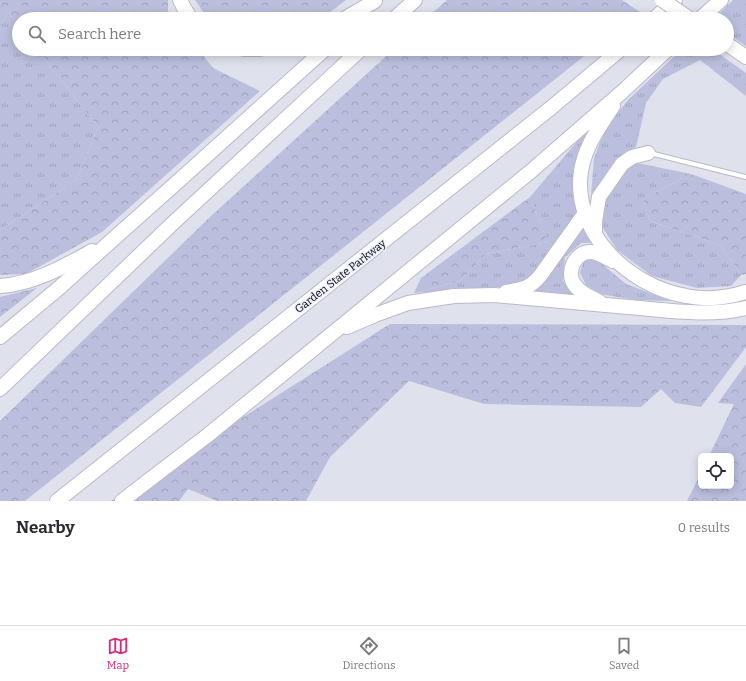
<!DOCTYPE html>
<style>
:root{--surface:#fff;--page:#f7f7f7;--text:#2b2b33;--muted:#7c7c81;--line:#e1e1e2;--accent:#db2777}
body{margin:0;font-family:Bitter,serif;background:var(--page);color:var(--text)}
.controls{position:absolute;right:12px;bottom:12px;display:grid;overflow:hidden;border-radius:6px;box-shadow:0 2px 10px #0003}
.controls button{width:36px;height:36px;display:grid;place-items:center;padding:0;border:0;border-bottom:1px solid var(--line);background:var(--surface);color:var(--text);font:20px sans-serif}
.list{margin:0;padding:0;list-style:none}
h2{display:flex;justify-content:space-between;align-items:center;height:52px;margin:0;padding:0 16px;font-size:17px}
h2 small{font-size:13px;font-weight:400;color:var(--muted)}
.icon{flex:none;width:22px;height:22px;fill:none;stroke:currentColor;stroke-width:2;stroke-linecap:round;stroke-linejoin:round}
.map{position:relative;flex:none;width:746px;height:501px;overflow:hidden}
.search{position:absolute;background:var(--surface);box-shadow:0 2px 10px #0003;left:12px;right:12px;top:12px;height:44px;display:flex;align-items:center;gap:10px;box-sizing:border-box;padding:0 14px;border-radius:22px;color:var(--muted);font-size:15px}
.sheet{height:124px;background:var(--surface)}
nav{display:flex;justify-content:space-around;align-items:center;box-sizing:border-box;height:56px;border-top:1px solid var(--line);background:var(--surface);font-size:11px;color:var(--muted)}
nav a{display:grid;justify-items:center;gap:2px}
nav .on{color:var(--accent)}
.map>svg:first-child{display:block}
</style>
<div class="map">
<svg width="746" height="501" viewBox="0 0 746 501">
<defs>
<pattern id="grass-tufts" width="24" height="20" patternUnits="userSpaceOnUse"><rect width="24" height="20" fill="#bbbfdd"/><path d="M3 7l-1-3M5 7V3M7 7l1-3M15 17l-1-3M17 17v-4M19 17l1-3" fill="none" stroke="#9fa3bc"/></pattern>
<pattern id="forest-crowns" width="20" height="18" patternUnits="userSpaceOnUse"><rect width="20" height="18" fill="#bbbfdd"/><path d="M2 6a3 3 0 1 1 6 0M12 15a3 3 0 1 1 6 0" fill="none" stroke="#9fa3bc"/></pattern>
</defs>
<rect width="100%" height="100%" fill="#dfe1ed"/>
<g fill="url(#grass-tufts)">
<path d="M 733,0 L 746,0 L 746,46 L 727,33 L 727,19 L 714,19 Z"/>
<path d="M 0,2 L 19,26 L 19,49 L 37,49 L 98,127 L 77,179 L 0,230 Z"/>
<path d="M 682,49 L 712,49 L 746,73 L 746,96 L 700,60 L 663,79 L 646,103 L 636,147 L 618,158 L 591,195 L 594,159 L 604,131 L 627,101 Z"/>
<path d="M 591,125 L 580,212 L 533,275 L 515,286 L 414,293 L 460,281 L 486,254 L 548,242 L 530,197 Z"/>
<path d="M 632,162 L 691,174 L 643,199 L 650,221 L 720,245 L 741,275 L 731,286 L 697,288 L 652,276 L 617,250 L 601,225 L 600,206 Z"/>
<path d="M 584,222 L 593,243 L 581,243 L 565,257 L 563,281 L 578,296 L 533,291 Z"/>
<path d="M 596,259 L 626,284 L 671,301 L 635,300 L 600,294 L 586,285 L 580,273 L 584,260 Z"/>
</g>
<g fill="url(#forest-crowns)">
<path d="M 0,0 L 168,0 L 168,11 L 174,19 L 19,19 L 19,26 L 0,2 Z"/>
<path d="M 195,0 L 346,0 L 321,19 L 208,19 Z"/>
<path d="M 447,0 L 622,0 L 640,12 L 631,19 L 426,19 Z"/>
<path d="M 37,49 L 198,49 L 213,68 L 260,91 L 102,232 L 26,274 L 0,275 L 0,230 L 77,179 L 98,127 Z"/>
<path d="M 394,49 L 593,49 L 25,501 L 0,501 L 0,421 L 211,216 Z"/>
<path d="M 691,174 L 746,194 L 746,274 L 741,275 L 720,245 L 650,221 L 643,199 Z"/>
<path d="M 530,197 L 548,242 L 486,254 L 460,281 L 414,293 L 421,278 Z"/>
<path d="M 37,288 L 0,317 L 0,297 Z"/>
<path d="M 390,324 L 746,325 L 746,347 L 701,407 L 675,403 L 661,389 L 641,407 L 484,404 L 409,381 L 330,457 L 306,501 L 217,501 L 188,489 L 179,501 L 111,501 Z"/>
<path d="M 746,364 L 746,501 L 687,501 L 701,473 L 701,486 L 731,486 L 731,456 L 709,456 L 734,404 L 718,403 Z"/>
</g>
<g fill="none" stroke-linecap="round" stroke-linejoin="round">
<defs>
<path id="service" d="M 650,153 L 746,177"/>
<g id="motorway">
<path d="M 180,0 L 184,8 L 191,19"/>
<path d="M 344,19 L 375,1"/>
<path d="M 394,19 L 415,0"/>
<path d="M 654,19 L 675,0"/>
<path d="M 700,19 L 721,0"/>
<path d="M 727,44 L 746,57"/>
<path d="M 244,49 L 260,49"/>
<path d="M 613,106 C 600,126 585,146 581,171 C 572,232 628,286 686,296 C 706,300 727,298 746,292"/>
<path d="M 595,232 L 595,221 L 599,197 L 622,164 L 632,157 L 648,153"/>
<path d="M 0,286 C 33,284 63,267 92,251"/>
<path d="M 506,292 C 522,289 529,289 540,276 L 585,213"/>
<path d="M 600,302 C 590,297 580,293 574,284 C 566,272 575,252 590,252 C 598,252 606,258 613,261"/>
<path d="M 347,327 L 375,315 L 408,303 L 454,296 L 494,295 C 539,299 583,303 628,307 C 666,310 708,317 746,308"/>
<path d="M 0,337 L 59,288 L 110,242 L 174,185 L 325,49"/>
<path d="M 0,389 L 172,224 L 361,49"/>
<path d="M 57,501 L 552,107 L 621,49"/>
<path d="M 122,501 L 140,487 L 208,435 L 530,172 L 622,92 L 668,49"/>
</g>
</defs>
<use href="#service" stroke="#b8bac6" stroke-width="6"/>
<use href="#motorway" stroke="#b8bac6" stroke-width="16"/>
<use href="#service" stroke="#fff" stroke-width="4"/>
<use href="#motorway" stroke="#fff" stroke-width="14"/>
<defs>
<path id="motorway-bridge" d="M 662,0 L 690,19"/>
</defs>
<use href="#motorway-bridge" stroke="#b8bac6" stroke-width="16" stroke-linecap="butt"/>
<use href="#motorway-bridge" stroke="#fff" stroke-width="14"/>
</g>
<g text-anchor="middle" stroke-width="3" stroke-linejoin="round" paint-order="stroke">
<g font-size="11" fill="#0a0b0f" stroke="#eceefa">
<text transform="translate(340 276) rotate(-38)" y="4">Garden State Parkway</text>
</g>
</g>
</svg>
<div class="controls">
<button><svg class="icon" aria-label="locate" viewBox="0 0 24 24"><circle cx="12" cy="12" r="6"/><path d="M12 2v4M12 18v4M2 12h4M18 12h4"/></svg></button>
</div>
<div class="search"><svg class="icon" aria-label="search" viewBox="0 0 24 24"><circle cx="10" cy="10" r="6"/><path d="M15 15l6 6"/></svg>Search here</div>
</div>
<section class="sheet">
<h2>Nearby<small>0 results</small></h2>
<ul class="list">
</ul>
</section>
<nav>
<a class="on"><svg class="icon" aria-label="map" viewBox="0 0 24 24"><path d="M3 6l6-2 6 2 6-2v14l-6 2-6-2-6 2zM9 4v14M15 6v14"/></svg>Map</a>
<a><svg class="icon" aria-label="directions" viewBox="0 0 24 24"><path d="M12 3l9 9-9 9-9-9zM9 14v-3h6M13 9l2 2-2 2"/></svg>Directions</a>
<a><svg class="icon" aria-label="saved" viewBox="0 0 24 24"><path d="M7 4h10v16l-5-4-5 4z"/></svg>Saved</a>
</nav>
